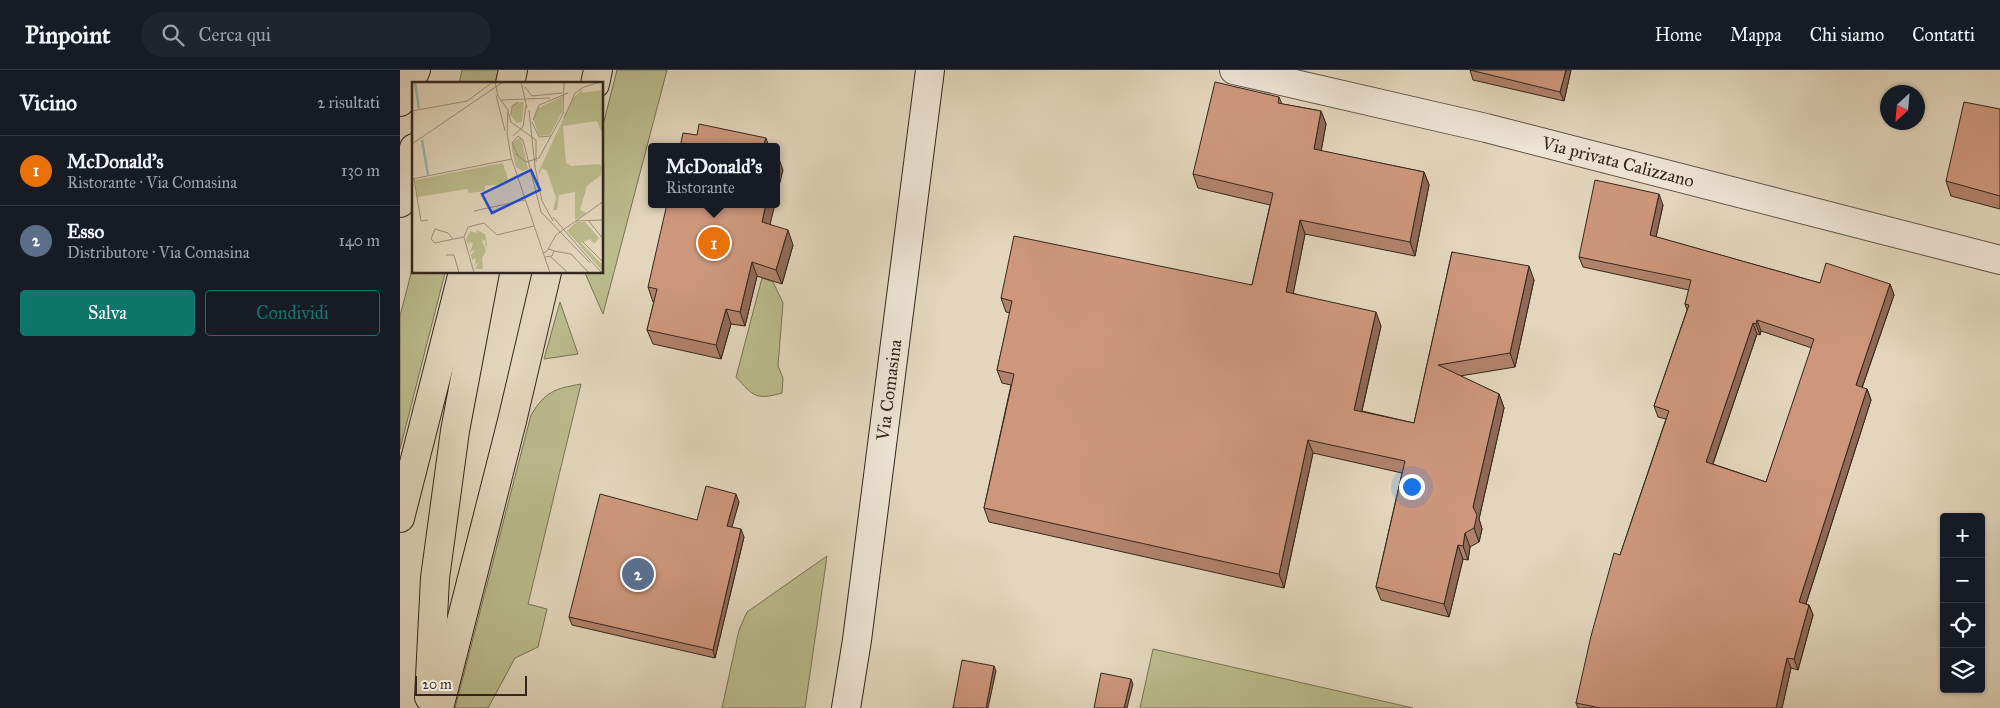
<!DOCTYPE html>
<html lang="it">
<meta charset="utf-8">
<style>
:root{--surface:#171b24;--page:#20242c;--text:#f1f3f6;--muted:#9ea1a6;--line:#363941;--accent:#0f766e}
body{margin:0;font-family:"IM FELL Great Primer",serif;background:var(--page);color:var(--text)}
.controls{position:absolute;right:15px;bottom:15px;display:grid;overflow:hidden;border-radius:5px;box-shadow:0 1px 4px #0004}
.controls button{width:45px;height:45px;display:grid;place-items:center;padding:0;border:0;border-bottom:1px solid var(--line);background:var(--surface);color:var(--text);font:25px sans-serif}
.compass{position:absolute;left:1480px;top:15px;width:45px;height:45px;border-radius:50%;background:var(--surface);box-shadow:0 1px 4px #0004;rotate:206deg}
.scale{position:absolute;left:15px;bottom:12px;width:112px;box-sizing:border-box;padding-left:5px;border:2px solid #33271f;border-top:0;font-size:14px;line-height:18px;white-space:nowrap;color:#33271f;-webkit-text-stroke:4px #ede4d3;paint-order:stroke}
.you{position:absolute;left:1011px;top:416px;width:18px;height:18px;margin:-12px;border:4px solid #fff;border-radius:50%;background:#1a73e8;box-shadow:0 0 0 8px #1a73e833}
.badge{display:grid;place-items:center;width:32px;height:32px;border-radius:50%;background:var(--accent);color:#fff;font-size:16px;font-weight:700}
.pin{position:absolute;translate:-50% -50%;border:2px solid #fff;box-shadow:0 1px 5px #0006}
.popup{position:absolute;left:248px;top:73px;width:132px;height:65px;box-sizing:border-box;display:grid;place-content:center;border-radius:5px;background:var(--surface);filter:drop-shadow(0 1px 4px #0005);font-size:16px;white-space:nowrap;color:var(--muted)}
.popup b{font-size:19px;color:var(--text)}
.popup::after{content:'';position:absolute;left:50%;top:100%;margin-left:-10px;border:10px solid transparent;border-top-color:var(--surface)}
.list{margin:0;padding:0;list-style:none}
h2{display:flex;justify-content:space-between;align-items:center;height:65px;margin:0;padding:0 20px;font-size:21px}
h2 small{font-size:16px;font-weight:400;color:var(--muted)}
.list li{display:grid;grid-template-columns:32px 1fr auto;gap:15px;align-items:center;box-sizing:border-box;height:70px;padding:0 20px;border-top:1px solid var(--line)}
.list b{display:block;font-size:19px;white-space:nowrap}
.list p{margin:0;font-size:16px;white-space:nowrap;color:var(--muted)}
.list em{font-size:16px;font-style:normal;color:var(--muted)}
.actions{display:flex;gap:10px;padding:15px 20px}
.actions a{flex:1;padding:11px 0;border:1px solid var(--accent);border-radius:5px;text-align:center;font-size:18px;color:var(--accent)}
.actions .main{background:var(--accent);color:#fff}
.icon{flex:none;width:28px;height:28px;fill:none;stroke:currentColor;stroke-width:2;stroke-linecap:round;stroke-linejoin:round}
.map{position:relative;flex:none;width:1600px;height:638px;overflow:hidden}
header{display:flex;align-items:center;gap:30px;box-sizing:border-box;height:70px;padding:0 25px;background:var(--surface);border-bottom:1px solid var(--line)}
header strong{font-size:24px}
nav{display:flex;gap:28px;margin-inline-start:auto;font-size:18px}
.search{width:350px;height:45px;background:var(--page);display:flex;align-items:center;gap:12px;box-sizing:border-box;padding:0 18px;border-radius:28px;color:var(--muted);font-size:19px}
main{display:flex}
aside{flex:1;background:var(--surface)}
.map>svg:first-child{display:block}
</style>
<header>
<strong>Pinpoint</strong>
<div class="search"><svg class="icon" aria-label="search" viewBox="0 0 24 24"><circle cx="10" cy="10" r="6"/><path d="M15 15l6 6"/></svg>Cerca qui</div>
<nav><a>Home</a><a>Mappa</a><a>Chi siamo</a><a>Contatti</a></nav>
</header>
<main>
<aside>
<h2>Vicino<small>2 risultati</small></h2>
<ul class="list">
<li><span class="badge" style="background:#e8710a">1</span><div><b>McDonald's</b><p>Ristorante · Via Comasina</p></div><em>130 m</em></li>
<li><span class="badge" style="background:#5c6f8a">2</span><div><b>Esso</b><p>Distributore · Via Comasina</p></div><em>140 m</em></li>
</ul>
<div class="actions"><a class="main">Salva</a><a>Condividi</a></div>
</aside>
<div class="map">
<svg width="1600" height="638" viewBox="0 0 1600 638">
<rect width="100%" height="100%" fill="#e3d6bc"/>
<filter id="stains"><feTurbulence type="fractalNoise" baseFrequency=".004" numOctaves="4"/><feColorMatrix values="0 0 0 0 .2 0 0 0 0 .09 0 0 0 0 .02 0 0 0 .5 -.17"/></filter>
<radialGradient id="worn" r=".72"><stop offset=".6" stop-color="#630" stop-opacity="0"/><stop offset="1" stop-color="#630" stop-opacity=".3"/></radialGradient>
<g fill="#babc8c" stroke="#767256">
<path d="M 62,0 L 98,0 L 95,14 L 59,14 Z"/>
<path d="M 217,0 L 267,0 L 203,244 L 185,203 L 202,202 L 203,55 Z"/>
<path d="M 14,192 L 14,202 L 45,203 L 0,379 L 0,246 Z"/>
<path d="M 362,208 L 373,212 L 383,233 L 378,296 L 383,308 L 382,323 C 356,330 354,327 336,307 Z"/>
<path d="M 160,232 L 178,284 L 144,289 Z"/>
<path d="M 181,314 L 128,534 L 147,539 L 138,577 L 115,588 L 88,638 L 55,638 L 131,345 C 146,321 154,319 181,314 Z"/>
<path d="M 427,486 L 405,638 L 322,638 L 339,560 L 347,542 Z"/>
<path d="M 753,579 L 1013,638 L 740,638 Z"/>
</g>
<g fill="none" stroke-linecap="round" stroke-linejoin="round">
<defs>
<g id="minor">
<path id="s1" d="M 834,0 L 1086,58 L 1600,190"/>
</g>
<g id="secondary">
<path id="s2" d="M 446,638 L 457,570 L 530,0"/>
</g>
<g id="trunk">
<path d="M 110,14 L 113,0"/>
<path d="M 195,14 L 198,0"/>
<path d="M 0,32 L 16,0"/>
<path d="M 0,133 L 14,78"/>
<path d="M 0,448 L 63,202"/>
<path d="M 29,627 L 35,508 L 55,361 L 85,202"/>
<path d="M 39,638 L 112,351 L 147,202"/>
</g>
</defs>
<use href="#minor" stroke="#5f5346" stroke-width="30"/>
<use href="#secondary" stroke="#33271f" stroke-width="30"/>
<use href="#trunk" stroke="#33271f" stroke-width="30"/>
<use href="#minor" stroke="#ede4d3" stroke-width="28"/>
<use href="#secondary" stroke="#ede4d3" stroke-width="28"/>
<use href="#trunk" stroke="#e3d6bc" stroke-width="28"/>
</g>
<g fill="#b1826b" stroke="#33271f" fill-rule="evenodd">
<path d="M 1070,0 L 1171,0 L 1164,31 L 1073,10 Z"/>
<path d="M 879,27 L 882,34 L 921,41 L 926,54 L 921,81 L 1024,102 L 1029,115 L 1015,186 L 905,164 L 893,223 L 981,256 L 962,341 L 1014,353 L 1052,182 L 1134,210 L 1115,297 L 1060,306 L 1099,324 L 1104,338 L 1079,449 L 1082,459 L 1079,472 L 1070,477 L 1068,490 L 1063,489 L 1049,547 L 981,530 L 976,517 L 1002,403 L 913,383 L 884,518 L 589,452 L 584,438 L 611,315 L 602,313 L 597,300 L 610,243 L 606,242 L 601,228 L 852,215 L 870,135 L 798,118 L 793,104 Z"/>
<path d="M 1600,39 L 1600,139 L 1551,126 L 1546,111 Z"/>
<path d="M 1263,135 L 1256,167 L 1420,213 L 1490,214 L 1494,225 L 1462,318 L 1467,319 L 1471,330 L 1406,534 L 1409,535 L 1413,545 L 1398,600 L 1391,598 L 1382,638 L 1178,638 L 1176,633 L 1220,485 L 1266,349 L 1258,347 L 1254,336 L 1287,240 L 1285,234 L 1289,220 L 1183,197 L 1179,187 ZM 1361,261 L 1412,278 L 1366,412 L 1313,394 L 1357,264 L 1360,265 Z"/>
<path d="M 370,155 L 393,175 L 382,214 L 357,206 L 345,256 L 331,254 L 321,289 L 253,274 L 247,260 L 254,232 L 253,232 L 248,217 Z"/>
<path d="M 339,432 L 331,457 L 344,467 L 315,588 L 172,555 L 169,547 L 297,450 Z"/>
</g>
<g fill="#906a57" stroke="#33271f">
<path d="M 1166,0 L 1171,0 L 1164,31 L 1160,22 Z"/>
<path d="M 921,41 L 926,54 L 919,93 L 914,79 Z"/>
<path d="M 366,68 L 369,77 L 363,77 Z"/>
<path d="M 378,86 L 383,100 L 376,128 L 376,92 Z"/>
<path d="M 1024,102 L 1029,115 L 1015,186 L 1010,172 Z"/>
<path d="M 1259,124 L 1263,135 L 1254,176 L 1250,165 Z"/>
<path d="M 366,134 L 375,134 L 367,167 L 362,152 Z"/>
<path d="M 900,150 L 905,164 L 891,235 L 886,222 Z"/>
<path d="M 388,160 L 393,175 L 382,214 L 376,200 Z"/>
<path d="M 352,192 L 357,206 L 345,256 L 340,242 Z"/>
<path d="M 1129,196 L 1134,210 L 1115,297 L 1110,283 Z"/>
<path d="M 1490,214 L 1494,225 L 1459,326 L 1456,315 Z"/>
<path d="M 326,239 L 331,254 L 321,289 L 316,275 Z"/>
<path d="M 976,242 L 981,256 L 959,353 L 954,340 Z"/>
<path d="M 1357,250 L 1361,261 L 1360,265 L 1356,254 Z"/>
<path d="M 1353,253 L 1357,264 L 1310,402 L 1306,392 Z"/>
<path d="M 1467,319 L 1471,330 L 1403,543 L 1399,532 Z"/>
<path d="M 1099,324 L 1104,338 L 1079,449 L 1082,459 L 1079,472 L 1074,458 L 1073,437 Z"/>
<path d="M 908,370 L 913,383 L 884,518 L 879,504 Z"/>
<path d="M 336,424 L 339,432 L 330,464 L 327,456 Z"/>
<path d="M 341,459 L 344,467 L 315,588 L 313,580 Z"/>
<path d="M 1065,463 L 1070,477 L 1068,490 L 1063,476 Z"/>
<path d="M 1058,475 L 1063,489 L 1049,547 L 1044,534 Z"/>
<path d="M 1409,535 L 1413,545 L 1398,600 L 1394,589 Z"/>
<path d="M 1387,588 L 1391,598 L 1382,638 L 1376,638 Z"/>
<path d="M 594,596 L 596,601 L 588,638 L 586,638 Z"/>
<path d="M 731,609 L 733,614 L 727,638 L 724,638 Z"/>
</g>
<g fill="#ce977c" stroke="#33271f" fill-rule="evenodd">
<path d="M 1070,0 L 1166,0 L 1160,22 Z"/>
<path d="M 815,12 L 879,27 L 878,33 L 921,41 L 914,79 L 1024,102 L 1010,172 L 900,150 L 886,222 L 976,242 L 954,340 L 1014,353 L 1052,182 L 1129,196 L 1110,283 L 1038,295 L 1099,324 L 1073,437 L 1077,445 L 1074,458 L 1065,463 L 1063,476 L 1058,475 L 1044,534 L 976,517 L 1005,391 L 908,370 L 879,504 L 584,438 L 614,304 L 597,300 L 612,231 L 601,228 L 614,166 L 852,215 L 873,123 L 793,104 Z"/>
<path d="M 1564,32 L 1600,39 L 1600,126 L 1546,111 Z"/>
<path d="M 299,54 L 366,68 L 363,77 L 280,77 L 283,63 L 297,65 Z"/>
<path d="M 1195,110 L 1259,124 L 1250,165 L 1420,213 L 1426,193 L 1490,214 L 1456,315 L 1467,319 L 1399,532 L 1409,535 L 1394,589 L 1387,588 L 1376,638 L 1200,638 L 1176,633 L 1191,566 L 1214,483 L 1220,485 L 1269,341 L 1254,336 L 1289,235 L 1285,234 L 1291,210 L 1179,187 ZM 1357,250 L 1414,269 L 1366,412 L 1306,392 L 1353,253 L 1356,254 Z"/>
<path d="M 267,134 L 366,134 L 362,152 L 388,160 L 376,200 L 352,192 L 340,242 L 326,239 L 316,275 L 247,260 L 257,219 L 248,217 Z"/>
<path d="M 306,416 L 336,424 L 327,456 L 341,459 L 313,580 L 169,547 L 200,424 L 297,450 Z"/>
<path d="M 562,590 L 594,596 L 586,638 L 553,638 Z"/>
<path d="M 701,603 L 731,609 L 724,638 L 694,638 Z"/>
</g>
<g text-anchor="middle" stroke-width="5" stroke-linejoin="round" paint-order="stroke">
<g font-size="18" fill="#33271f" stroke="#ede4d3">
<text dy="6" stroke="none"><textPath href="#s1" startOffset="395">Via privata Calizzano</textPath></text>
<text dy="6" stroke="none"><textPath href="#s2" startOffset="321">Via Comasina</textPath></text>
</g>
</g>
<g transform="translate(12 12)">
<rect width="191" height="191" fill="#e3d6bc"/>
<path d="M 170,8 L 170,11 L 191,8 L 191,53 L 185,39 L 151,44 L 154,81 L 159,84 L 187,82 L 190,84 L 189,93 L 175,104 L 168,128 L 174,131 L 163,138 L 163,110 L 147,113 L 145,128 L 141,128 L 144,116 L 135,89 L 130,86 L 127,93 L 127,89 L 161,16 ZM 151,14 L 150,30 L 138,53 L 127,54 L 121,37 L 126,26 ZM 106,20 L 112,20 L 110,40 L 105,41 L 99,34 L 101,23 ZM 109,55 L 116,87 L 110,89 L 104,85 L 100,68 L 100,61 ZM 91,81 L 93,89 L 74,94 L 94,89 L 97,101 L 73,104 L 73,109 L 57,111 L 55,107 L 5,115 L 3,98 ZM 164,140 L 173,140 L 187,156 L 182,162 L 178,157 L 169,161 L 191,183 L 191,190 L 155,149 ZM 65,148 L 73,152 L 75,163 L 74,167 L 73,158 L 70,159 L 74,169 L 70,176 L 71,187 L 63,187 L 66,182 L 64,181 L 62,186 L 64,176 L 60,178 L 59,173 L 63,168 L 58,170 L 61,161 L 57,160 L 56,163 L 54,158 L 58,149 L 64,151 Z" fill="#babc8c"/>
<path fill="none" stroke="#95b9b4" stroke-width="2.5" d="M 3,0 L 7,27M 10,58 L 16,93"/>
<path fill="none" stroke="#9d907d" stroke-width="1" d="M 83,0 L 86,14 L 96,28 L 95,51 L 99,75 L 138,191M 109,0 L 115,26M 113,5 L 120,14 L 150,11M 172,5 L 188,0M 84,13 L 93,49M 90,18 L 138,16M 117,28 L 123,85 L 130,119 L 141,139M 0,29 L 55,19 L 81,0M 96,30 L 99,40 L 124,58 L 124,80M 151,31 L 152,0M 99,33 L 100,24 L 106,20M 152,36 L 163,11 L 172,5M 121,38 L 127,23 L 156,11M 120,40 L 127,55 L 139,54M 101,54 L 111,45 L 114,23M 0,62 L 91,0M 104,72 L 114,80 L 127,76 L 152,30M 106,74 L 100,61 L 106,54 L 111,58 L 129,130 L 178,181M 192,81 L 192,110M 0,97 L 100,77M 2,97 L 9,139 L 16,138M 62,129 L 113,118M 141,135 L 178,178M 176,138 L 192,158M 164,139 L 192,138M 41,157 L 36,151 L 23,147 L 19,157 L 23,161 L 32,159 L 52,155M 171,160 L 192,181M 136,167 L 144,153 L 192,119M 142,169 L 159,172 L 177,191M 132,171 L 137,167 L 142,169 L 140,174 L 133,175M 34,173 L 42,173 L 47,191M 139,175 L 156,191M 177,177 L 190,191M 62,191 L 52,155 L 56,145 L 72,141 L 85,153 L 122,144"/>
<path fill="#1d4ed8" fill-opacity="0.15" stroke="#1d4ed8" stroke-width="2.5" d="M 119,88 L 128,108 L 80,131 L 70,112 Z"/>
<rect width="191" height="191" fill="none" stroke="#33271f" stroke-width="2.5"/>
</g>
<rect width="100%" height="100%" filter="url(#stains)"/>
<rect width="100%" height="100%" fill="url(#worn)"/>
</svg>
<div class="controls">
<button>+</button>
<button>−</button>
<button><svg class="icon" aria-label="locate" viewBox="0 0 24 24"><circle cx="12" cy="12" r="6"/><path d="M12 2v4M12 18v4M2 12h4M18 12h4"/></svg></button>
<button><svg class="icon" aria-label="layers" viewBox="0 0 24 24"><path d="M12 4l9 5-9 5-9-5zM3 14l9 5 9-5"/></svg></button>
</div>
<svg class="compass" viewBox="-18 -18 36 36"><path d="M0-13l5 13h-10z" fill="#e53935"/><path d="M0 13l5-13h-10z" fill="#9ea1a6"/></svg>
<div class="scale">20 m</div>
<div class="you"></div>
<div class="pin badge" style="left:314px;top:173px;background:#e8710a">1</div>
<div class="popup"><b>McDonald's</b>Ristorante</div>
<div class="pin badge" style="left:238px;top:504px;background:#5c6f8a">2</div>
</div>
</main>
